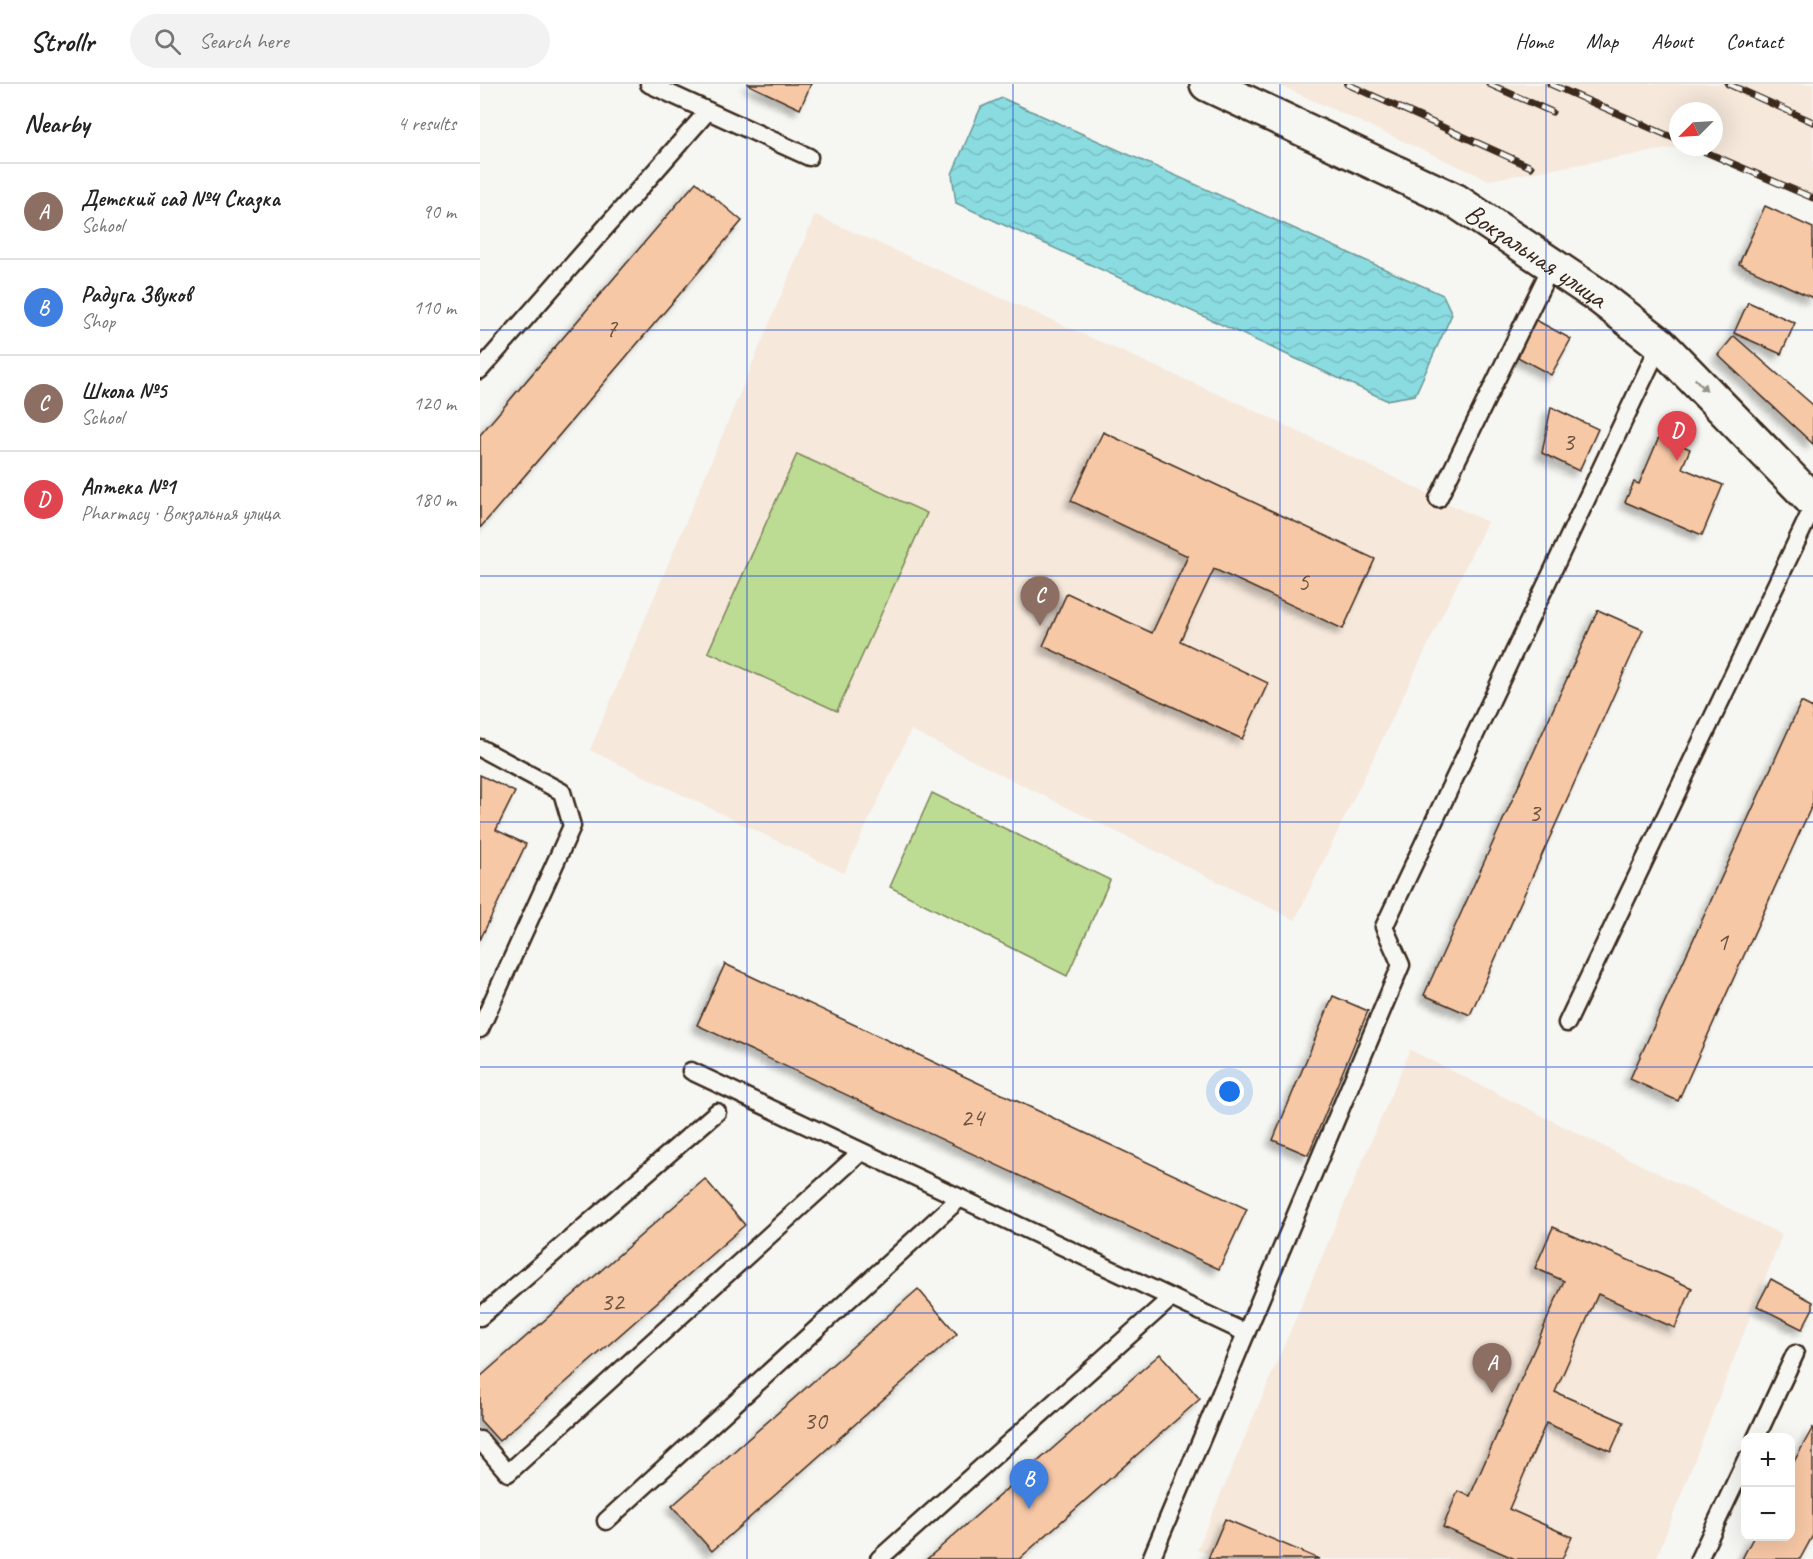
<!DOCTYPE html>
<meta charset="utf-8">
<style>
:root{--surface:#fff;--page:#f2f2f2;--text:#222;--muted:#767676;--line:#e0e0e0;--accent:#3b2a1e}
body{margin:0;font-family:Caveat,sans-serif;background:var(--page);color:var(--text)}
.controls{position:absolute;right:18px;bottom:18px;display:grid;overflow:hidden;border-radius:12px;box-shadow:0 6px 24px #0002}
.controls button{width:54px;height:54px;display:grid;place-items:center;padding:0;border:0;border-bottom:2px solid var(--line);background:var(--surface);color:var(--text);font:30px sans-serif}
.compass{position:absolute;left:1189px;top:18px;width:54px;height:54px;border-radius:50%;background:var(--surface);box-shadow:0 6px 24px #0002;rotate:246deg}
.you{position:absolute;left:750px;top:1008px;width:21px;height:21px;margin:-15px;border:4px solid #fff;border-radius:50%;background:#1a73e8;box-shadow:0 0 0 9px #1a73e833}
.badge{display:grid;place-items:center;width:39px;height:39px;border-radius:50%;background:var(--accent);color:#fff;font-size:20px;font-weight:700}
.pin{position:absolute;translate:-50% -50px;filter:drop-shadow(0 2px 3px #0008)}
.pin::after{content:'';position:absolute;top:32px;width:21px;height:18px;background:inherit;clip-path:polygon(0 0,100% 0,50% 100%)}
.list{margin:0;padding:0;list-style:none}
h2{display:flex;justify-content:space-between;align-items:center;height:78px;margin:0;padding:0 24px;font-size:26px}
h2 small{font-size:20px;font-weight:400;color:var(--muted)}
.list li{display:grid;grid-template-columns:39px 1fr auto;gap:18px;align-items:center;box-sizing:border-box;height:96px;padding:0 24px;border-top:2px solid var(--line)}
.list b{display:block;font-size:22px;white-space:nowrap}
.list p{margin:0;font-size:20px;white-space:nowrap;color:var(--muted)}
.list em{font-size:20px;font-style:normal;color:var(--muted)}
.icon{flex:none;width:33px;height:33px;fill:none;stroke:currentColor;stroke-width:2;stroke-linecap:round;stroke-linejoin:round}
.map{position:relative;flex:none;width:1333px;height:1475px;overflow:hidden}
header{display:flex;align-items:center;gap:36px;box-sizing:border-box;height:84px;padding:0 30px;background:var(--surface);border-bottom:2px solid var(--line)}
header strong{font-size:28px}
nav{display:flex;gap:33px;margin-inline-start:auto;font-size:21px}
.search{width:420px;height:54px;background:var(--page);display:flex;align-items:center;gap:15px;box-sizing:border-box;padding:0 21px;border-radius:33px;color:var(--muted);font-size:22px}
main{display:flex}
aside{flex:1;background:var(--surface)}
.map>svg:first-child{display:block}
</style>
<header>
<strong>Strollr</strong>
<div class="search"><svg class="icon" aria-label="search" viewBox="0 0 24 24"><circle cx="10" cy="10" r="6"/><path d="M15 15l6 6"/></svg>Search here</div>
<nav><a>Home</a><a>Map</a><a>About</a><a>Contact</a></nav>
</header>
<main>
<aside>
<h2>Nearby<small>4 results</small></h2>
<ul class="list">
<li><span class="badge" style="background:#8d6e63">A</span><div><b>Детский сад №4 Сказка</b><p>School</p></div><em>90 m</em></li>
<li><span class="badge" style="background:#3f7fe0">B</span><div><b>Радуга Звуков</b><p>Shop</p></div><em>110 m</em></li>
<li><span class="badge" style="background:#8d6e63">C</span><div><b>Школа №5</b><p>School</p></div><em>120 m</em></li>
<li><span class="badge" style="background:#e0444e">D</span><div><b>Аптека №1</b><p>Pharmacy · Вокзальная улица</p></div><em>180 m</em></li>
</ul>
</aside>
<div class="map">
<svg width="1333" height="1475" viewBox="0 0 1333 1475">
<defs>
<pattern id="water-waves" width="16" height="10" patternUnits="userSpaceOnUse" patternTransform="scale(1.5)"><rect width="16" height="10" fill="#8adce1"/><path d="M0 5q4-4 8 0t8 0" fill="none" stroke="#78bdc1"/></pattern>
<filter id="shadow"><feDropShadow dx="-5.5" dy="5.5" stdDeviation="3" flood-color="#0004"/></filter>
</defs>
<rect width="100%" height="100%" fill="#f6f6f2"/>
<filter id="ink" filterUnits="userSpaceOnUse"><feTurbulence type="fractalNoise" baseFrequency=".0167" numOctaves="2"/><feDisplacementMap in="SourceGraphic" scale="12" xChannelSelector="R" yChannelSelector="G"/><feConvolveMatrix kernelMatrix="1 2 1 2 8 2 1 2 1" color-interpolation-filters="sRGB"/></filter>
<g filter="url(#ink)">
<g fill="#f6e8db">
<path d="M 797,0 L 1333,0 L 1333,114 L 1220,63 L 1234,63 L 1234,27 L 1198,27 L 1198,63 L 1009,96 Z"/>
<path d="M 335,131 L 769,324 L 1007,438 L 815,836 L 431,646 L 364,789 L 110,666 Z"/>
<path d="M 930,966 L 1302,1151 L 1176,1475 L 742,1475 L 717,1466 Z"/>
</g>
<g fill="#bcdc94" stroke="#7c8359" stroke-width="1.5">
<path d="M 317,370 L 447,429 L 357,627 L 228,568 Z"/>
<path d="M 452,709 L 630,796 L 587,892 L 410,803 Z"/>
</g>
<path fill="url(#water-waves)" stroke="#6a9593" stroke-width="1.5" d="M 522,14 L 963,211 L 972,230 L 935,311 L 906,316 L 476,119 L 472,90 L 501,23 Z"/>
<g fill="#f7c8a6" stroke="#3b2a1e" stroke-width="1.5" filter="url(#shadow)">
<path d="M 267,0 L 331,0 L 320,25 Z"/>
<path d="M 216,98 L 262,137 L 0,444 L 0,351 Z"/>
<path d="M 1285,122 L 1333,144 L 1333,214 L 1259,180 Z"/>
<path d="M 1268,218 L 1315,239 L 1301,270 L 1254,249 Z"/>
<path d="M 1054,235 L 1091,255 L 1071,291 L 1034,271 Z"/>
<path d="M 1254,252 L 1333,321 L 1333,360 L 1238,271 Z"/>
<path d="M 1071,323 L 1118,345 L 1099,387 L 1062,369 Z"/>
<path d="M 623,348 L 895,475 L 863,545 L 734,485 L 700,557 L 788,599 L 762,655 L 563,562 L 587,509 L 672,549 L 708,472 L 591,417 Z"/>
<path d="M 1180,351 L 1210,365 L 1202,384 L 1243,401 L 1222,451 L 1145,418 L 1154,398 L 1159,400 Z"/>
<path d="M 1118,526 L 1163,546 L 990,931 L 944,911 Z"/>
<path d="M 1321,618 L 1333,624 L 1333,719 L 1198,1017 L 1150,995 Z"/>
<path d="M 0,691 L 35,708 L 16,746 L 46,760 L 0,856 Z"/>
<path d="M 245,880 L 767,1125 L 739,1185 L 217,941 Z"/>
<path d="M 853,912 L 888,927 L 828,1071 L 793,1056 Z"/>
<path d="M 225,1095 L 265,1141 L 19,1357 L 0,1336 L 0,1293 Z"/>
<path d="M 1073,1143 L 1212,1204 L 1195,1244 L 1118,1210 L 1075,1308 L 1144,1338 L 1131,1367 L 1066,1339 L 1029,1425 L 1092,1453 L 1082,1475 L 1035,1475 L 963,1443 L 978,1407 L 990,1412 L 1084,1197 L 1055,1184 Z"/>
<path d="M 1291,1195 L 1333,1218 L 1333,1224 L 1322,1245 L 1277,1222 Z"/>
<path d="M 438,1205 L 477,1250 L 232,1467 L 192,1422 Z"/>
<path d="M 680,1270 L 720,1315 L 539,1475 L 447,1475 Z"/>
<path d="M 1333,1343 L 1333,1451 L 1320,1475 L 1262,1475 L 1274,1452 L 1310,1452 L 1310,1385 Z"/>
<path d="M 745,1435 L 839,1475 L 728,1475 Z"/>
</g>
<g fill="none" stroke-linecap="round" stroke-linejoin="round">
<defs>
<g id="service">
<path d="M 169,0 L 329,73"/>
<path d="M 0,286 L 228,27"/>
<path d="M 958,415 L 1072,181"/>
<path d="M 0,664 L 82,708 L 92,742 L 0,945"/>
<path d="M 1087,939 L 1333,423"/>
<path d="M 211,987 L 766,1249"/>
<path d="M 0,1233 L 237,1028"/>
<path d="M 1276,1354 L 1315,1270"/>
<path d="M 0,1356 L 28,1389 L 381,1068"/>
<path d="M 126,1437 L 480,1114"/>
<path d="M 399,1475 L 691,1214"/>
<path d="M 671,1475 L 921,881 L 904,843 L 1180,260"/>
<path d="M 1219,1475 L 1266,1376"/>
</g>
<g id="minor">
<path id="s1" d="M 727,0 L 976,117 L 1117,211 L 1180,260 L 1333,417"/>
</g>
</defs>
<use href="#service" stroke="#3b2a1e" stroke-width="21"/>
<use href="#minor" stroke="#3b2a1e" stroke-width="38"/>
<use href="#service" stroke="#f6f6f2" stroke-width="16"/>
<use href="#minor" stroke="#f6f6f2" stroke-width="33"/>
<defs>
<g id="rail">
<path d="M 867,0 L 1051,83"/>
<path d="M 1009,0 L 1072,28"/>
<path d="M 1070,0 L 1198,56"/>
<path d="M 1248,0 L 1333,38"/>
<path d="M 1214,63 L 1333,114"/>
</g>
</defs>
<use href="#rail" stroke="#3b2a1e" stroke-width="7"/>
<use href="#rail" stroke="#f6f6f2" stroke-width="4.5" stroke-dasharray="14" stroke-linecap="butt"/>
</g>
<defs><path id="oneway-solid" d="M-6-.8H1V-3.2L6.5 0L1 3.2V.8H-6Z" transform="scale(1.5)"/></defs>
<use fill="#989088" href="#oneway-solid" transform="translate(1221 301) rotate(46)"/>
</g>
<path fill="none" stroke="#1d4ed8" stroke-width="1.5" stroke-opacity="0.55" d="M 267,0 L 267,1475M 533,0 L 533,1475M 800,0 L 800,1475M 1066,0 L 1066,1475M 0,246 L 1333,246M 0,492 L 1333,492M 0,738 L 1333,738M 0,983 L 1333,983M 0,1229 L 1333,1229"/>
<g text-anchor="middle" stroke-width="5" stroke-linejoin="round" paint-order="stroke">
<g font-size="26" fill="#6a5240">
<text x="131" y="253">7</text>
<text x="1088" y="366">3</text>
<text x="823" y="506">5</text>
<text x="1054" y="737">3</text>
<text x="1242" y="866">1</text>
<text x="492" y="1042">24</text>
<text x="132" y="1226">32</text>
<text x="335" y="1345">30</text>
</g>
<g font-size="28" fill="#3b2a1e" stroke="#f6f6f2">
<text dy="10" stroke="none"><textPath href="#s1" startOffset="372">Вокзальная улица</textPath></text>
</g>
</g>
</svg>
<div class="controls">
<button>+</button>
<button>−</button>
</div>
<svg class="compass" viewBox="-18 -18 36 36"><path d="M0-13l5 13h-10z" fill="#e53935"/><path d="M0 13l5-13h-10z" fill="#767676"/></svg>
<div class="you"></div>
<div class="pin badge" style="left:1012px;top:1309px;background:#8d6e63">A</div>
<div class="pin badge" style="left:549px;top:1425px;background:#3f7fe0">B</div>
<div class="pin badge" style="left:560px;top:542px;background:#8d6e63">C</div>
<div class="pin badge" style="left:1197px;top:377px;background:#e0444e">D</div>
</div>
</main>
